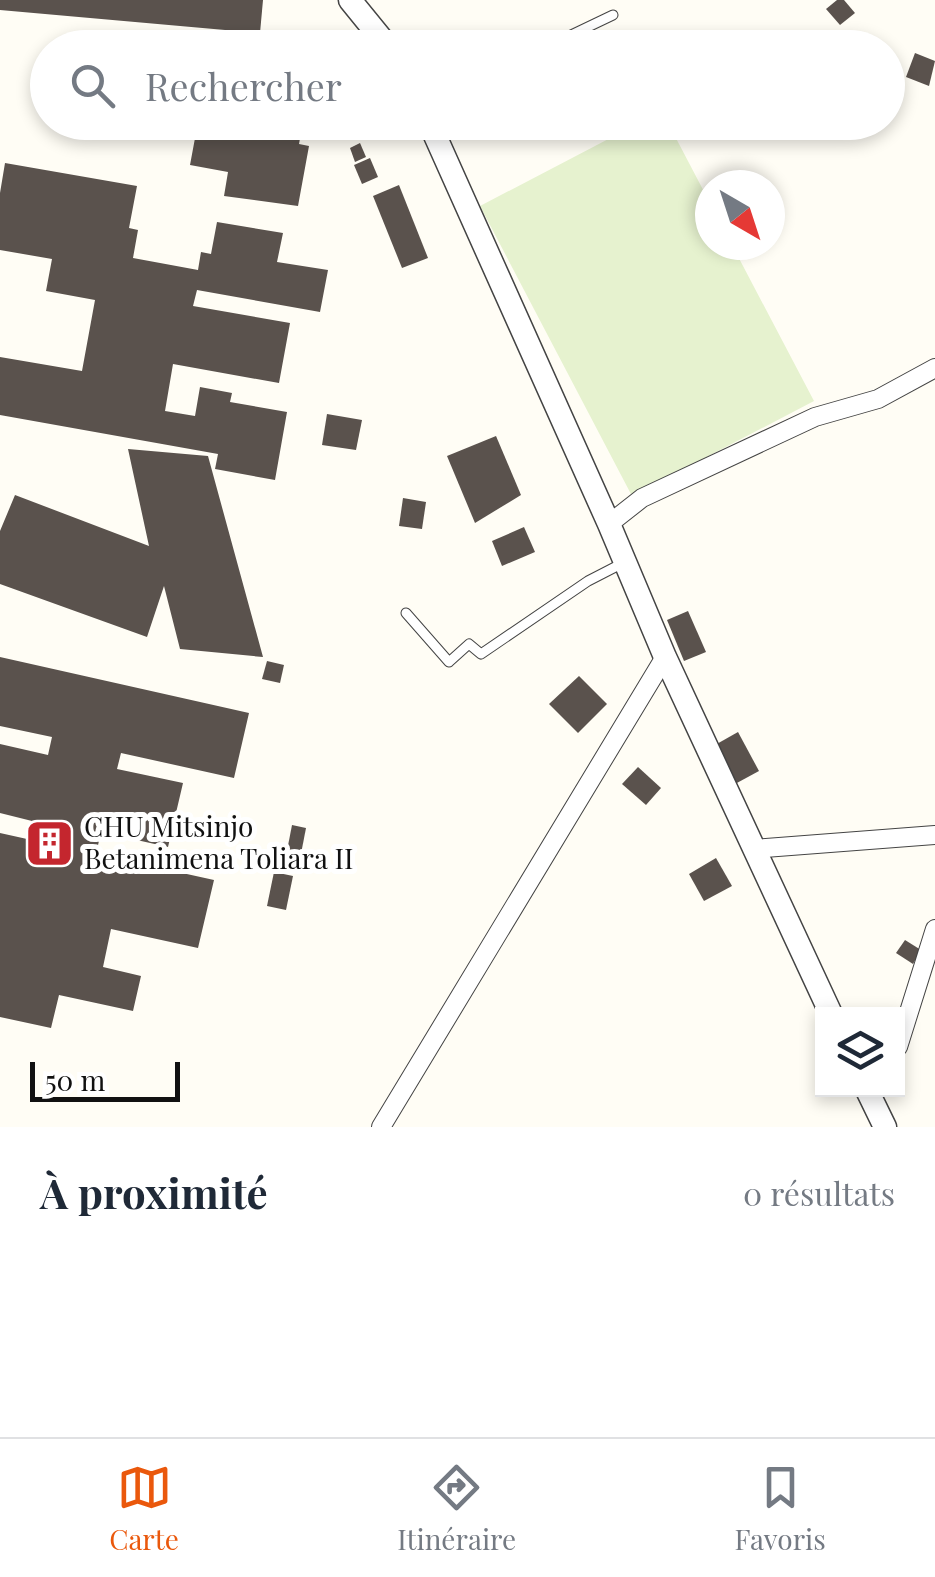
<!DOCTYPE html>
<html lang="fr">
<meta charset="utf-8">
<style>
:root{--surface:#fff;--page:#f6f6f7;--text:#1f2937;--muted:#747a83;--line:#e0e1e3;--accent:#ea580c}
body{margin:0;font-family:"Playfair Display",serif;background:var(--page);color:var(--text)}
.controls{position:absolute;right:30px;bottom:30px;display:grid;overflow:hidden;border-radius:0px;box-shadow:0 5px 15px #0003}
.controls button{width:90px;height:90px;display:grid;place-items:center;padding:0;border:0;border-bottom:2px solid var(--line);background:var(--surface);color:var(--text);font:50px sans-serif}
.compass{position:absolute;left:695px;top:170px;width:90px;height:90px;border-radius:50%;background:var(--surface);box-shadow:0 5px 15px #0003;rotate:141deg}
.scale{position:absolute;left:30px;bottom:25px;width:150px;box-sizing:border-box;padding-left:10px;border:5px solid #111;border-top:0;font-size:28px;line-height:35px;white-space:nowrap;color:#111;-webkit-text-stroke:8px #fff;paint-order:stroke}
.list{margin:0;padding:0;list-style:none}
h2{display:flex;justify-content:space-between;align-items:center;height:130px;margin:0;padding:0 40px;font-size:42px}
h2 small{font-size:32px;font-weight:400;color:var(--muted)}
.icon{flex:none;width:55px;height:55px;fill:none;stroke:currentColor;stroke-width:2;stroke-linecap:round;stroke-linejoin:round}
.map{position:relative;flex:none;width:935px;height:1127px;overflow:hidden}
.search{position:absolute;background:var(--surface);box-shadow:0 5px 15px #0003;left:30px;right:30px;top:30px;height:110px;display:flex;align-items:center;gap:25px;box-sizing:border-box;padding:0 35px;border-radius:55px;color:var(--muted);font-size:38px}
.sheet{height:310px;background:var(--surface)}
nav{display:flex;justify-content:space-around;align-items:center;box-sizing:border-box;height:140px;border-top:2px solid var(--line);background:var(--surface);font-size:28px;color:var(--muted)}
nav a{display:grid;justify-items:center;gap:5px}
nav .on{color:var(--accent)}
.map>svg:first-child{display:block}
</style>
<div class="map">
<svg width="935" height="1127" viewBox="0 0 935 1127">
<rect width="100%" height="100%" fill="#fffdf5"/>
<path fill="#e6f2cf" d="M 639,123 L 668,123 L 710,203 L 710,245 L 732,245 L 814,401 L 632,496 L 480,206 Z"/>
<g fill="#5a524d">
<path d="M 0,0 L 263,0 L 260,33 L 0,10 Z"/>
<path d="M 837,0 L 844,0 L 855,13 L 840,25 L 826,9 Z"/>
<path d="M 915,53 L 935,61 L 929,86 L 906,77 Z"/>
<path d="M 198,122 L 303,122 L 299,144 L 309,146 L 298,206 L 224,196 L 228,172 L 190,165 Z"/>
<path d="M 536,122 L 565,122 L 542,134 Z"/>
<path d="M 360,143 L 366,157 L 355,162 L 350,148 Z"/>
<path d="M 370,158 L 378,177 L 362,184 L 354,165 Z"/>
<path d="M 5,163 L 137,186 L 129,228 L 138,230 L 133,258 L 198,270 L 201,252 L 211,254 L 217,222 L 283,233 L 277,262 L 328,270 L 320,312 L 197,290 L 193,306 L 290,323 L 279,383 L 173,364 L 165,411 L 195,416 L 200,387 L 232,393 L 230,402 L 287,412 L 275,480 L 215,469 L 218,454 L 0,415 L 0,357 L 82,371 L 95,300 L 46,291 L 52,259 L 0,250 L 0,193 Z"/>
<path d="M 399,185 L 428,258 L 402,268 L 373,196 Z"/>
<path d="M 327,414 L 362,420 L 356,450 L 322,445 Z"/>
<path d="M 496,436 L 521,495 L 475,523 L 447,456 Z"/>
<path d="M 128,449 L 208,456 L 263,657 L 180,649 L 164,586 L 147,637 L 0,584 L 0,531 L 15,495 L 149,546 Z"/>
<path d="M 403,498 L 426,502 L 422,529 L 399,526 Z"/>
<path d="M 524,527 L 535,552 L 502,566 L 492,541 Z"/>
<path d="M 688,611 L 706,652 L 684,661 L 667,620 Z"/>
<path d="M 0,657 L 249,713 L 234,778 L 121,753 L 117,769 L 183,783 L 168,847 L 101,832 L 96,854 L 214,880 L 198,948 L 111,929 L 103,967 L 141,976 L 133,1011 L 59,995 L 51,1028 L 0,1017 L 0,833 L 27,839 L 32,821 L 0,813 L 0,744 L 48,755 L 52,737 L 0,726 Z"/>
<path d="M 267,661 L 284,665 L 280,683 L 262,679 Z"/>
<path d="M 579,676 L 607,704 L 578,733 L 549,704 Z"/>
<path d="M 738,732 L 759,771 L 735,784 L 715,745 Z"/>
<path d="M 638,767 L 661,788 L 646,805 L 622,784 Z"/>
<path d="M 292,825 L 306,828 L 300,859 L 286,856 Z"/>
<path d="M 716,858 L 732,886 L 704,901 L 689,874 Z"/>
<path d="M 274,872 L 293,876 L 286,910 L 267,906 Z"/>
<path d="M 905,940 L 921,950 L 913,964 L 896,953 Z"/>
</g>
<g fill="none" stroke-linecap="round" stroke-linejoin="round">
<defs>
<g id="service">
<path d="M 544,48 L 613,15"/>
<path d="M 406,613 L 449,662 L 469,644 L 481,654 L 588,581 L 623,563"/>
</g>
<g id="minor">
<path d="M 609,524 L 642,498 L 815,417 L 878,399 L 935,368"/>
<path d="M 753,849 L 935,835"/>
<path d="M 898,1047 L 935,929"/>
<path d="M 381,1127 L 665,657"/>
</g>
<g id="tertiary">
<path d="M 350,0 L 389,48"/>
<path d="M 429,122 L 609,524 L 665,657 L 831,1014"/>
<path d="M 867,1090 L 885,1127"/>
</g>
</defs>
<use href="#service" stroke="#444" stroke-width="11"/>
<use href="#minor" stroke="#444" stroke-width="20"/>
<use href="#tertiary" stroke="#444" stroke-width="25"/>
<use href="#service" stroke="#fff" stroke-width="9"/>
<use href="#minor" stroke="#fff" stroke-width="18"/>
<use href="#tertiary" stroke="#fff" stroke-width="22"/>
</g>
<defs>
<symbol id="building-square" viewBox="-11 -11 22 22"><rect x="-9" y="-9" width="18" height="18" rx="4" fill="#c4262e" stroke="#fff"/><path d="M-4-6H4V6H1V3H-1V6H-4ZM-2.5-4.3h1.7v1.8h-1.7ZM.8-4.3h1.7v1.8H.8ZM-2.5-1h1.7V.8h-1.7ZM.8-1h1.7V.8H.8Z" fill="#fff"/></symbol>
</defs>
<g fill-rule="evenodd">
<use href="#building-square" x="22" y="816" width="55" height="55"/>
</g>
<g text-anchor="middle" stroke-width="10" stroke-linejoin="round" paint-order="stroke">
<g font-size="28" fill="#111" stroke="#fff" text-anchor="start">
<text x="84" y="837">CHU Mitsinjo<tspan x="84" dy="32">Betanimena Toliara II</tspan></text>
</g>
</g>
</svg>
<div class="controls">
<button><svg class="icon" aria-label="layers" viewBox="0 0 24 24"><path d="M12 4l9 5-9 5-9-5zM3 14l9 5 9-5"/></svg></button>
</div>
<svg class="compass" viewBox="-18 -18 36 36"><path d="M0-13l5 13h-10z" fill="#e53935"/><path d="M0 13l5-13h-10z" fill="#747a83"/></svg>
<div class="scale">50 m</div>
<div class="search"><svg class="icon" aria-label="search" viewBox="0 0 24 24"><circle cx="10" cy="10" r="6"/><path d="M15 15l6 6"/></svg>Rechercher</div>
</div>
<section class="sheet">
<h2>À proximité<small>0 résultats</small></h2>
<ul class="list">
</ul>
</section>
<nav>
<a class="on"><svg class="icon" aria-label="map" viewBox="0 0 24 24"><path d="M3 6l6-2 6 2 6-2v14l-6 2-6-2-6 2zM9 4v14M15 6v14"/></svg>Carte</a>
<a><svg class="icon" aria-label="directions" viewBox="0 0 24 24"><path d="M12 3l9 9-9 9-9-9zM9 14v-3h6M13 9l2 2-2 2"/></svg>Itinéraire</a>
<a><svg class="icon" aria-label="saved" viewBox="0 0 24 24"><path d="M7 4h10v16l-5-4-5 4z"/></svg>Favoris</a>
</nav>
